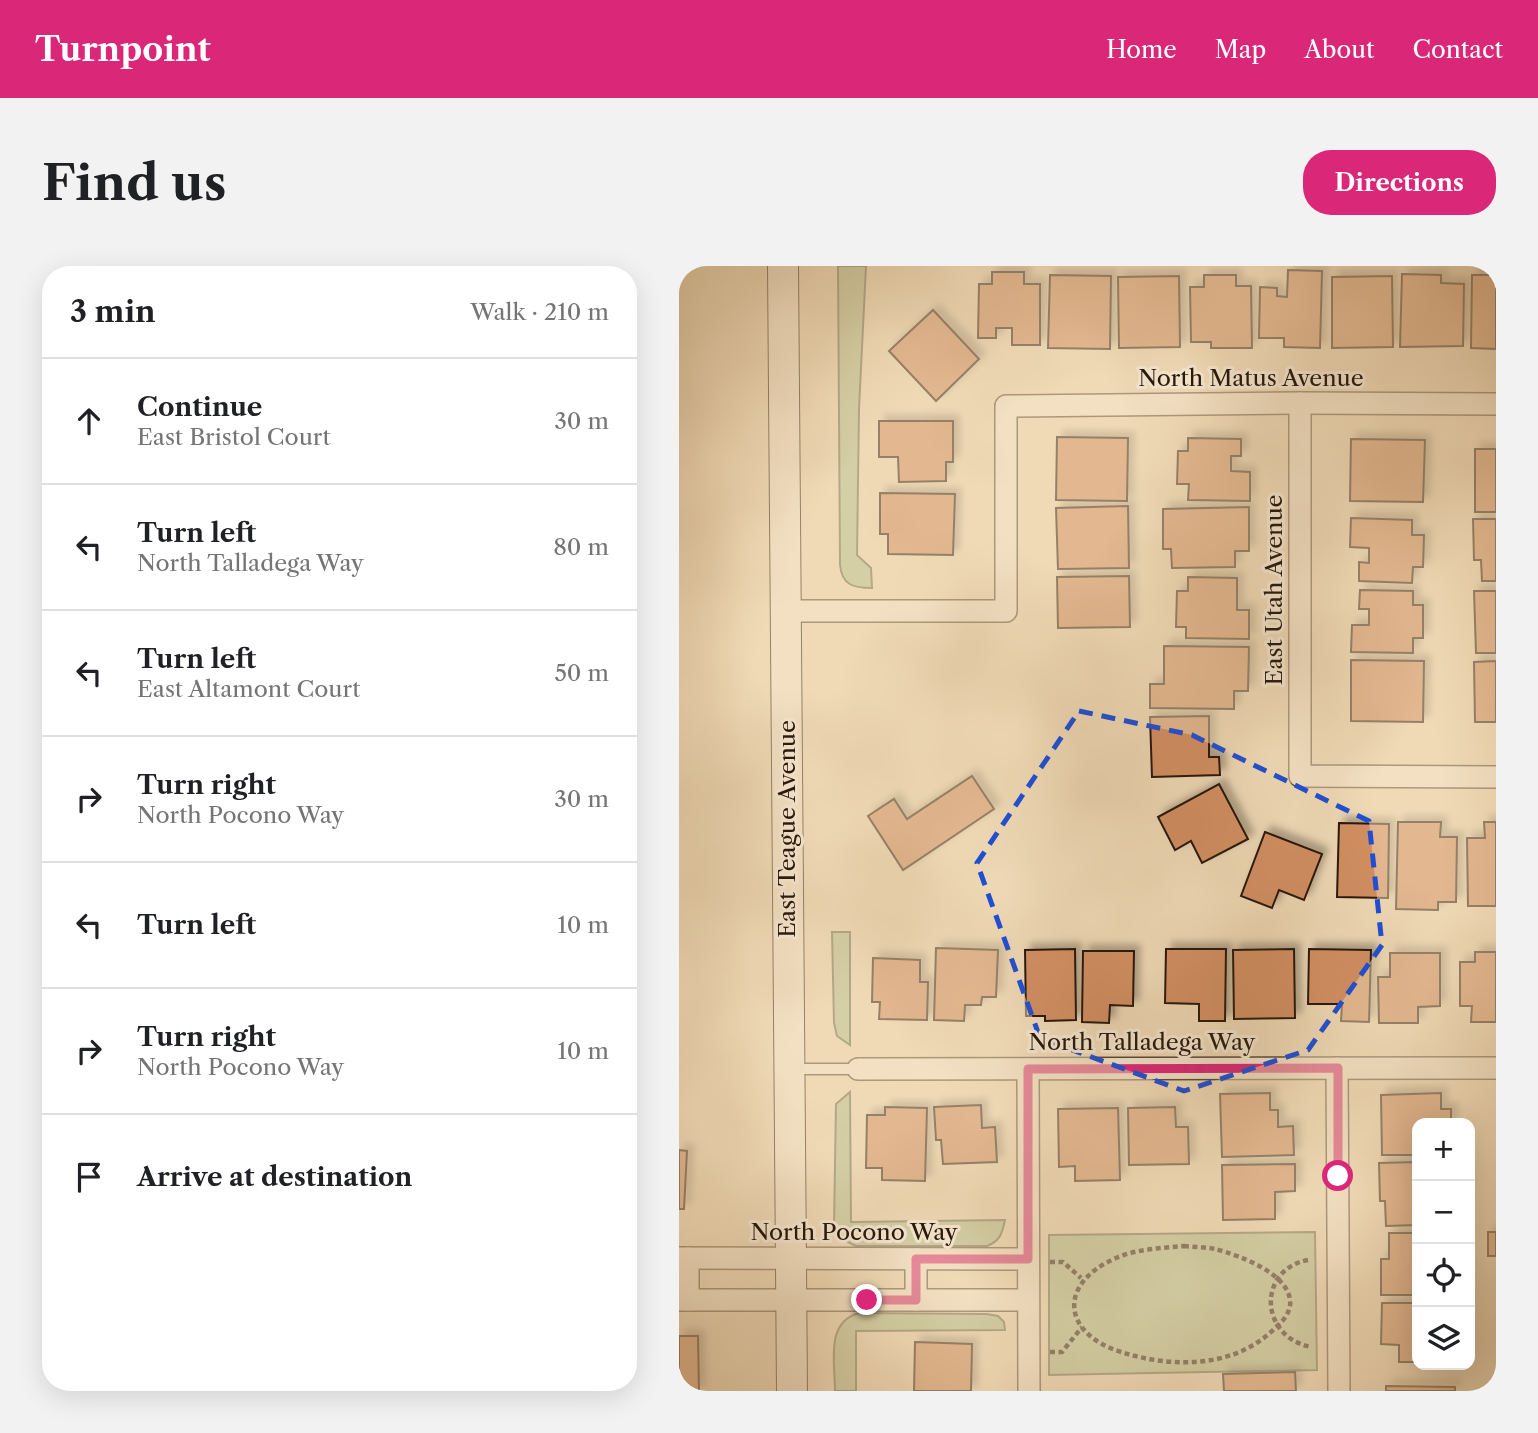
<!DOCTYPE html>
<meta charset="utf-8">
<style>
:root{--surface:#fff;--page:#f2f2f2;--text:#202124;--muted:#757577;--line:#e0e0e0;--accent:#db2777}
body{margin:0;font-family:"Libre Caslon Text",serif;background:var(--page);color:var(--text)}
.controls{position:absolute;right:21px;bottom:21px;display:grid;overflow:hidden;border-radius:14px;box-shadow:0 7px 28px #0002}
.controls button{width:63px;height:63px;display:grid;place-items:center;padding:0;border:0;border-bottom:2px solid var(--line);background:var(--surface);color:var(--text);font:35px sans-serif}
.stop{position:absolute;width:21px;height:21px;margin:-16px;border:5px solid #db2777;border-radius:50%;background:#fff}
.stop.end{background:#db2777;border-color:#fff;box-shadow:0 2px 7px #0008}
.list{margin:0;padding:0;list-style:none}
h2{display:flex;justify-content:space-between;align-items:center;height:91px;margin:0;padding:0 28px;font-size:30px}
h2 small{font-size:23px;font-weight:400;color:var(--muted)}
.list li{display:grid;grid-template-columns:46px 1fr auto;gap:21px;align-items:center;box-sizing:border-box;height:126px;padding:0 28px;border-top:2px solid var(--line)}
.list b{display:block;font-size:26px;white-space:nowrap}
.list p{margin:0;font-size:23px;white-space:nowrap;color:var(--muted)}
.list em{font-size:23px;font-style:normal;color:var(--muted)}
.icon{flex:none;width:38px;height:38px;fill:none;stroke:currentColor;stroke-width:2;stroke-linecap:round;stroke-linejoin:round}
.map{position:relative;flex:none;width:817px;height:1125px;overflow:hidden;border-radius:28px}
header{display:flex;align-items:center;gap:42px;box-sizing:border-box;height:98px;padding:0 35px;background:var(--accent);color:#fff}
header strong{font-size:33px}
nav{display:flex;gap:38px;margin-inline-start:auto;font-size:24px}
.intro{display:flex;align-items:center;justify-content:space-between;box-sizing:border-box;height:168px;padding:0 42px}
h1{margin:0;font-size:49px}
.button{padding:18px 32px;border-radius:28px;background:var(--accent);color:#fff;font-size:24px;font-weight:700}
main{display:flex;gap:42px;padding:0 42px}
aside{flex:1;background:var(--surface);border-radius:28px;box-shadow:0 7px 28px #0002}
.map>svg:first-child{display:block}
</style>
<header>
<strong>Turnpoint</strong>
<nav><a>Home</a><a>Map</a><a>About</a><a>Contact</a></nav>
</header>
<div class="intro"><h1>Find us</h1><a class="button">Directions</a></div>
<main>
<aside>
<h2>3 min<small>Walk · 210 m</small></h2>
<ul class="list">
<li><svg class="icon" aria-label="ahead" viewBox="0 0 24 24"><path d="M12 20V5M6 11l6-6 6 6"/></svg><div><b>Continue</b><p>East Bristol Court</p></div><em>30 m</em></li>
<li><svg class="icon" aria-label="left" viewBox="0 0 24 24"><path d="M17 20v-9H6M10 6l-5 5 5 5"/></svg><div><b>Turn left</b><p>North Talladega Way</p></div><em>80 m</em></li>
<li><svg class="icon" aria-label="left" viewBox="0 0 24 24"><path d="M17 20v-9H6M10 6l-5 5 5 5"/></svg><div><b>Turn left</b><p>East Altamont Court</p></div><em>50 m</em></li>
<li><svg class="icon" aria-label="right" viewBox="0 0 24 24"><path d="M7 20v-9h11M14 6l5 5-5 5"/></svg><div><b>Turn right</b><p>North Pocono Way</p></div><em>30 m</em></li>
<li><svg class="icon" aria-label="left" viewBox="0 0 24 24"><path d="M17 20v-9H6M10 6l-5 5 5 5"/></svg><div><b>Turn left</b></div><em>10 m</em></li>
<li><svg class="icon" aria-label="right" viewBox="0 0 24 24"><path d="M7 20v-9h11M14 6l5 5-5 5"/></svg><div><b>Turn right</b><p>North Pocono Way</p></div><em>10 m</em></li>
<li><svg class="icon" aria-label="arrive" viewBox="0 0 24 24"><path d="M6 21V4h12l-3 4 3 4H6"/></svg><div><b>Arrive at destination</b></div></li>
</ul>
</aside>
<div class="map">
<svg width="817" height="1125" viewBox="0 0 817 1125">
<defs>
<filter id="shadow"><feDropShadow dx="6" dy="-6" stdDeviation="3.5" flood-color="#0004"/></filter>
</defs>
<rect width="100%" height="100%" fill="#f0dab7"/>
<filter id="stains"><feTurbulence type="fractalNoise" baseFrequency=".00286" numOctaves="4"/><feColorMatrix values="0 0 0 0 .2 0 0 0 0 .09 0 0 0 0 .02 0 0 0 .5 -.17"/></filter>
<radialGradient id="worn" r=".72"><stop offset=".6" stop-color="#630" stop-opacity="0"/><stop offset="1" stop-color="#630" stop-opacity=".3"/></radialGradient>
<g fill="#b4c193" stroke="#6e6c4e" stroke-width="2">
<path d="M 159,0 L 187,0 L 180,143 L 178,289 L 192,302 L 193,322 C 174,322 163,319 161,299 Z"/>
<path d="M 153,666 L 171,666 L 171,779 L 158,770 L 155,757 Z"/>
<path d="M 171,826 L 172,956 L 326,954 C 323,968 321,975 308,980 L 177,980 C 166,976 160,970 155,959 L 157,838 Z"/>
<path d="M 636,966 L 638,1104 L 370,1109 L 370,969 Z"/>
<path d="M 180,1047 L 308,1048 L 319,1050 L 325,1056 L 326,1064 L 177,1065 L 177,1125 L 156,1125 C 156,1097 146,1056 180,1047 Z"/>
</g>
<g fill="#d28f62" stroke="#271609" stroke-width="2" filter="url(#shadow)">
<path d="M 609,4 L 643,5 L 641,82 L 605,81 L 605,72 L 580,72 L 581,21 L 598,22 L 598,30 L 608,31 Z"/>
<path d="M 313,6 L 345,6 L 345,18 L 361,18 L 361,79 L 333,79 L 333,62 L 317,62 L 317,72 L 299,72 L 300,18 L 313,18 Z"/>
<path d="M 723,8 L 762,9 L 762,17 L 785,18 L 784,80 L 721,81 Z"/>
<path d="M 371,9 L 432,10 L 431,83 L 369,82 Z"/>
<path d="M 525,9 L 557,9 L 557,20 L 572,20 L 573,82 L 532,82 L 532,76 L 512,76 L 511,21 L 525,21 Z"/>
<path d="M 793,9 L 817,9 L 817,83 L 792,82 Z"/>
<path d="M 500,10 L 501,81 L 440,82 L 439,11 Z"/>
<path d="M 713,10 L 714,81 L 653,82 L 653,11 Z"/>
<path d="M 254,44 L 300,93 L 257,135 L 210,85 Z"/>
<path d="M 200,155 L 274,155 L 274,196 L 267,196 L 267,215 L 220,216 L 219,191 L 200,191 Z"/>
<path d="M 378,171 L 449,172 L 448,235 L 377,234 Z"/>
<path d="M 509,172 L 562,173 L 562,190 L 552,190 L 552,205 L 571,206 L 571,235 L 509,234 L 510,218 L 498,218 L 499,185 L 509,185 Z"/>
<path d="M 672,173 L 746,174 L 744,236 L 671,235 Z"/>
<rect x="796" y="183" width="21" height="63"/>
<path d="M 201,227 L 276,228 L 274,289 L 209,288 L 209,268 L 201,268 Z"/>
<path d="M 449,240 L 450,302 L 379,303 L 377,242 Z"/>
<path d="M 570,241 L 570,285 L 556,285 L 556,301 L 493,302 L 492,283 L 484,283 L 484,243 Z"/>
<path d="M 672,252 L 733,254 L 733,269 L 745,269 L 744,301 L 734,301 L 733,317 L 680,315 L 680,296 L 690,297 L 690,282 L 671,281 Z"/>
<path d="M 794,253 L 817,253 L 817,315 L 803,315 L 802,294 L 795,294 Z"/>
<path d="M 450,310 L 451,361 L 379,362 L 378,311 Z"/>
<path d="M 509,311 L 558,312 L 558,344 L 570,344 L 570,373 L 507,372 L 507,361 L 497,361 L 498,325 L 509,325 Z"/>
<path d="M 681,324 L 734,325 L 734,339 L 744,339 L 744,372 L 734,372 L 734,387 L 672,386 L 673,359 L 690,359 L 690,343 L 680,343 Z"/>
<path d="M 795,325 L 817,325 L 817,387 L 797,387 Z"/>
<path d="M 485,380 L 570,381 L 569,425 L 555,425 L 555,443 L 471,442 L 471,418 L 485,418 Z"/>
<path d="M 672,394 L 745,395 L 744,456 L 672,455 Z"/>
<path d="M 817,395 L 817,456 L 796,456 L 795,396 Z"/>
<path d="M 530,450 L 530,491 L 540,491 L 541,509 L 473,511 L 471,451 Z"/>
<path d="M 293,510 L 315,543 L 224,604 L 189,550 L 215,533 L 228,553 Z"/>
<path d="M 540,518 L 569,573 L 523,597 L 512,575 L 496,584 L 479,551 Z"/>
<path d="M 719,556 L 762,556 L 761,571 L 778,571 L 777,636 L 759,636 L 759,644 L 717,643 Z"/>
<path d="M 805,556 L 817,556 L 817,640 L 789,640 L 788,572 L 806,572 Z"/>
<path d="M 660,557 L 710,558 L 709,632 L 658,631 Z"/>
<path d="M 586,566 L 643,588 L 625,634 L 600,624 L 593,642 L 562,630 Z"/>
<path d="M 257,682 L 319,684 L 317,731 L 303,731 L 302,739 L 286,739 L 285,755 L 255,754 Z"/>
<path d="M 396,683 L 397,754 L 366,755 L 366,750 L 347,750 L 346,684 Z"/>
<path d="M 487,683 L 547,683 L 546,755 L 520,755 L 520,738 L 486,737 Z"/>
<path d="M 615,683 L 616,752 L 555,753 L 554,684 Z"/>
<path d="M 630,683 L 692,684 L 690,756 L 662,755 L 663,738 L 629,738 Z"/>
<path d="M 404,685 L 455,685 L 454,740 L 431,739 L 430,757 L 403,756 Z"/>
<path d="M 796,686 L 817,686 L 817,756 L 792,756 L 793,740 L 781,740 L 781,696 L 796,696 Z"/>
<path d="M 711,687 L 761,687 L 761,740 L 739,741 L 739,757 L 700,757 L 699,711 L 711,711 Z"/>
<path d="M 194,692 L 241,694 L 241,716 L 249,716 L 248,754 L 200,753 L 201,736 L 193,736 Z"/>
<path d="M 591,827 L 591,844 L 599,844 L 599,861 L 614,860 L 615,889 L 543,891 L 541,828 Z"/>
<path d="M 762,827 L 762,843 L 772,843 L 772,857 L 738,857 L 738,889 L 703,889 L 702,829 Z"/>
<path d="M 302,839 L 303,862 L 316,861 L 318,896 L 264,898 L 262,874 L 257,874 L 255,841 Z"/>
<path d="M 206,841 L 248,842 L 246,915 L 203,914 L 203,902 L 187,902 L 188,849 L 206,849 Z"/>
<path d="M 496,841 L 497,861 L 509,861 L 510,898 L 450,899 L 449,842 Z"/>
<path d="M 439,842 L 441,914 L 396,915 L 396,900 L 380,901 L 379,843 Z"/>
<path d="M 0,884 L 8,885 L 5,943 L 0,943 Z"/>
<path d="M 738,896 L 738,959 L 707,960 L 706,935 L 701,935 L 700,897 Z"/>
<path d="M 616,898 L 616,925 L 596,926 L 596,953 L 544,954 L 543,899 Z"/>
<rect x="809" y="966" width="8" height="24"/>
<path d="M 710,967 L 738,967 L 738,1029 L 702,1029 L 702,993 L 710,993 Z"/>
<path d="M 703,1037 L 738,1037 L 738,1096 L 720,1096 L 720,1079 L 702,1078 Z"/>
<path d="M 0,1070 L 19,1070 L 20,1125 L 0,1125 Z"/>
<path d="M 236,1076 L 293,1078 L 292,1125 L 235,1125 Z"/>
<path d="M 616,1106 L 617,1125 L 545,1125 L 544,1108 Z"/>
<path d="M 707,1120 L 776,1121 L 776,1125 L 707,1125 Z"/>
</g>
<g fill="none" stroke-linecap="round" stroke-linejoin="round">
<defs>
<path id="lane" d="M 112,803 L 179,803"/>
<g id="street">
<path d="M 621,137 L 621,510 L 817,511"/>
<path d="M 106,345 L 327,345 L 327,140 L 621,137 L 817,138"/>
<path d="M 658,802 L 660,1125"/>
<path d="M 179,803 L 817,802"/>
<path d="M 349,803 L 350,1125"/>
<path d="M 0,992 L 349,993"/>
<path d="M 9,992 L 9,1034"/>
<path d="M 237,993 L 237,1034"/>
<path d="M 0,1034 L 349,1034"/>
</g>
<path id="secondary" d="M 104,0 L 113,1125"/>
</defs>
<use href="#lane" stroke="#594734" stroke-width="13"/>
<use href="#street" stroke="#594734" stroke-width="24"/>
<use href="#secondary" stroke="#271609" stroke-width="32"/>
<g stroke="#271609" stroke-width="4.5" stroke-dasharray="5 3.5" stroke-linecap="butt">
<path d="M 505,980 C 515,981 526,981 536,983 C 560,989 615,1009 611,1040 C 609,1050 603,1056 596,1062 C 556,1103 492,1102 442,1086 C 382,1067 379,1017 437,992 C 457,983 483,982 505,980 Z"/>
<path d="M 629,994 C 579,1003 579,1070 632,1081"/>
<path d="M 371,996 L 384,996 L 402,1012"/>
<path d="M 371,1086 L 383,1086 L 403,1061"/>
</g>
<use href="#lane" stroke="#f5e7d0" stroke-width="10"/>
<use href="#street" stroke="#f5e7d0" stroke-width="21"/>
<use href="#secondary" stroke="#f5e7d0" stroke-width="30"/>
</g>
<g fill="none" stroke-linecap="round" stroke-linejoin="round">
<path stroke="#db2777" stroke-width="9" d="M 188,1034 L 237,1034 L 237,993 L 349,993 L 349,803 L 659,802 L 659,910"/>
</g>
<path d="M0 0H817V1125H0ZM 400,445 L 513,469 L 690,555 L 703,679 L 629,784 L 505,825 L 361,772 L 298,597 Z" fill="#f0dab7" fill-opacity=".55" fill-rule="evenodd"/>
<path fill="none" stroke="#1d4ed8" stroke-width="5" stroke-dasharray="14 9" stroke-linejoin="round" d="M 400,445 L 513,469 L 690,555 L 703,679 L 629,784 L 505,825 L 361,772 L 298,597 Z"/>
<g text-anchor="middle" stroke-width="6" stroke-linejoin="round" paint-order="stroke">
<g font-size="23" fill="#271609" stroke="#f5e7d0">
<text x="572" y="120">North Matus Avenue</text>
<text transform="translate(595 324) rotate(-90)" y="8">East Utah Avenue</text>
<text transform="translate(108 563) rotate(-90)" y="8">East Teague Avenue</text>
<text x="463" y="784">North Talladega Way</text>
<text x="175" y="974">North Pocono Way</text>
</g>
</g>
<rect width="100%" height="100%" filter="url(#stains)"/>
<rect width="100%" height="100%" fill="url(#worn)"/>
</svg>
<div class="controls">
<button>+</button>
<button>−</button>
<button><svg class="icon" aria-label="locate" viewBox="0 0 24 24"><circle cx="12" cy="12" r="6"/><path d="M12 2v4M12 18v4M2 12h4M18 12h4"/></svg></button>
<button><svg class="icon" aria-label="layers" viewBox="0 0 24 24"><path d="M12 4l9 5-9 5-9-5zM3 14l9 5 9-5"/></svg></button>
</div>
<div class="stop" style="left:659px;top:910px"></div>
<div class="stop end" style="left:188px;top:1034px"></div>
</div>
</main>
